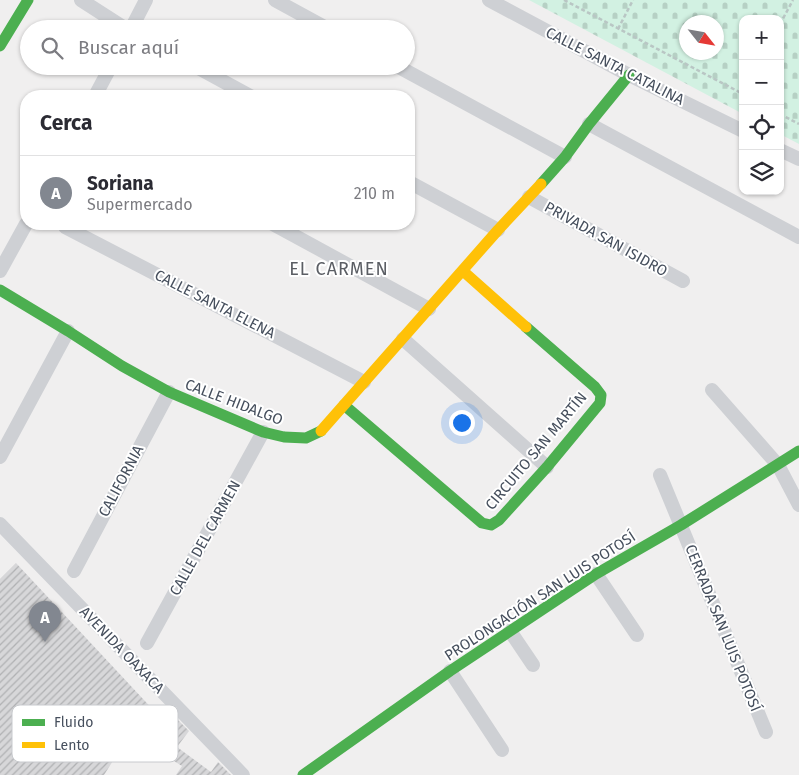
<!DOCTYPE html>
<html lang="es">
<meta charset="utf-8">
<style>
:root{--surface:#fff;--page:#f7f7f7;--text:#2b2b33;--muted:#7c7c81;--line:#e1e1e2;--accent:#828790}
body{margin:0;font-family:"Fira Sans",sans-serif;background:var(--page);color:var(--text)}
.controls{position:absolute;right:15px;top:15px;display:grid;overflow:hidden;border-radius:10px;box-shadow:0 1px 4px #0004}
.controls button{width:45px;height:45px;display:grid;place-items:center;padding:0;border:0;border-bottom:1px solid var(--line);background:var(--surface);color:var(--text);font:25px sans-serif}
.compass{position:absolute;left:679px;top:15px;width:45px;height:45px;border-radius:50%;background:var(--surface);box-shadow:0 1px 4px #0004;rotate:121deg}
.you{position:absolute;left:461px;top:422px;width:18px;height:18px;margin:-12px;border:4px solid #fff;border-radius:50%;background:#1a73e8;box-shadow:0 0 0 8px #1a73e833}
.badge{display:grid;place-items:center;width:32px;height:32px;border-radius:50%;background:var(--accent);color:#fff;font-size:16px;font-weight:700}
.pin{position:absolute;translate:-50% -41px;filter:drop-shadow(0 1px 2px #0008)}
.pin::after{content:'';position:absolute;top:26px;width:18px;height:15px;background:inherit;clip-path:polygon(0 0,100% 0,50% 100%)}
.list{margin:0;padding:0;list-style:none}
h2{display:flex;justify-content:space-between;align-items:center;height:65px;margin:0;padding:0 20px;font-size:21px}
h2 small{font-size:16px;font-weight:400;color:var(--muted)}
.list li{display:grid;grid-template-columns:32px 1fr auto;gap:15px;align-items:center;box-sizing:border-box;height:75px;padding:0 20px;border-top:1px solid var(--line)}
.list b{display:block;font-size:19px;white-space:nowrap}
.list p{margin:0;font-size:16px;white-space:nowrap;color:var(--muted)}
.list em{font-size:16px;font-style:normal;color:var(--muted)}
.icon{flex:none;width:28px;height:28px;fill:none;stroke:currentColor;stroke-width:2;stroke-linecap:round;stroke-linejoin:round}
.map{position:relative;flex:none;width:799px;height:775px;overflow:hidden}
.search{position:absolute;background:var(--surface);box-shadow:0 1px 4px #0004;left:20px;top:20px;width:395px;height:55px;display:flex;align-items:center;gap:12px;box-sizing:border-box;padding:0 18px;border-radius:28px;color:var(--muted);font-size:19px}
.panel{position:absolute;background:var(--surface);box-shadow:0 1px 4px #0004;left:20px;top:90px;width:395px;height:140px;border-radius:20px}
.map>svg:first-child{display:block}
</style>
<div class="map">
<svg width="799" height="775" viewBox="0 0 799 775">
<defs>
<pattern id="cemetery-stones" width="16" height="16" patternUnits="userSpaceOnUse" patternTransform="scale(1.25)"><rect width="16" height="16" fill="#d2f1e2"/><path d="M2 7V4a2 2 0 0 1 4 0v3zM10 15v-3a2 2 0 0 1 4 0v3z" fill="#b6d0c4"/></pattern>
<pattern id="building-hatch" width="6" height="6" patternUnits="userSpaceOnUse" patternTransform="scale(1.25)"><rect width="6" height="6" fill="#d7d7d9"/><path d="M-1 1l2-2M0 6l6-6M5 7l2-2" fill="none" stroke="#b0b1b3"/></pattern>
</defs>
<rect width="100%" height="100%" fill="#f0efef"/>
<path fill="url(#cemetery-stones)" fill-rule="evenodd" d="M 529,0 L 799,0 L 799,144 L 780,134 L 780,19 L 743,19 L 743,114 ZM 686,22 L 716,22 L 716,52 L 686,52 Z"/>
<path fill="url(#building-hatch)" d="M 16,563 L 158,715 L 164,706 L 189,731 L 177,747 L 211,772 L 218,762 L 231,775 L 176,775 L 182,766 L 130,734 L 104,775 L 0,775 L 0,579 Z"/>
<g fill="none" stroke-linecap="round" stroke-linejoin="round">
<g stroke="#b9c6c4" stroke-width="2.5" stroke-dasharray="4 2.5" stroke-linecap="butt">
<path d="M 564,0 L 743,94"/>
<path d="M 780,24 L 793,0"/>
<path d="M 618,29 L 633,0"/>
<path d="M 780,114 L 799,124"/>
</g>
<g stroke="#ced0d4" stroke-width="14">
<path d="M 81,0 L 126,29"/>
<path d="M 275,0 L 328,29"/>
<path d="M 489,0 L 629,75 L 743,131"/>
<path d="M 131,29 L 146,0"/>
<path d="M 195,66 L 250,96"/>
<path d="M 397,66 L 565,157"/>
<path d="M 95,96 L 111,66"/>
<path d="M 589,124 L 799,237"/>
<path d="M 780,150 L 799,159"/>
<path d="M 409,182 L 498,230"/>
<path d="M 529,197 L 683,281"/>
<path d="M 273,224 L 429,309"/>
<path d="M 65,227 L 364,382"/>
<path d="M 0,271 L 26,224"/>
<path d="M 403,339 L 547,467"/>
<path d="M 712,390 L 778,465 L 799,505"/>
<path d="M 0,457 L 68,331"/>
<path d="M 660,475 L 766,732"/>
<path d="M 0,524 L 243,775"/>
<path d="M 74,571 L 169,392"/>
<path d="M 596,574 L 637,635"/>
<path d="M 510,631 L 533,665"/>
<path d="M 147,643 L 263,432"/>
<path d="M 450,671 L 502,750"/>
</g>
<g stroke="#4caf50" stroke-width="11">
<path d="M 0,46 L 28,0"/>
<path d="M 541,184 L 565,157 L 589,124 L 629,75"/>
<path d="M 0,290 L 68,331 L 122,366 L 169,392 L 263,432 L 284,437 L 306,438 L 321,431"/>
<path d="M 344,405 L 482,523 L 491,525 L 499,520 L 547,467 L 600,403 L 601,395 L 595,387 L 526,327"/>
<path d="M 303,775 L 450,671 L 596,574 L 681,525 L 799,451"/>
</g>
<g stroke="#ffc107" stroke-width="11">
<path d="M 463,271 L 526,327"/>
<path d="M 321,431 L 498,230 L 541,184"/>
</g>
</g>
<g text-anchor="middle" stroke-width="4" stroke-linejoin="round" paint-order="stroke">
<g font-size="15" fill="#464f5d" stroke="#fff">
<text transform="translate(615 66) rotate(27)" y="5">CALLE SANTA CATALINA</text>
<text transform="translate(606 239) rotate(29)" y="5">PRIVADA SAN ISIDRO</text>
<text transform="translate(215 304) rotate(27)" y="5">CALLE SANTA ELENA</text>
<text transform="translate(234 402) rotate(21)" y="5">CALLE HIDALGO</text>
<text transform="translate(536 451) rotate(-50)" y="5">CIRCUITO SAN MARTÍN</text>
<text transform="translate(121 481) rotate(-62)" y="5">CALIFORNIA</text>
<text transform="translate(205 538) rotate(-61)" y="5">CALLE DEL CARMEN</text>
<text transform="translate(540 596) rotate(-33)" y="5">PROLONGACIÓN SAN LUIS POTOSÍ</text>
<text transform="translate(723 628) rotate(68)" y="5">CERRADA SAN LUIS POTOSÍ</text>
<text transform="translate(122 650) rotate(46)" y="5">AVENIDA OAXACA</text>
</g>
<g font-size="18" letter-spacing="1" fill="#5b5e64" stroke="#fff">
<text x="339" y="275">EL CARMEN</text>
</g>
</g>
<rect x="12" y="705" width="166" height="57" rx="8" fill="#fff" stroke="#c8cace" stroke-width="1"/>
<rect x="22" y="719" width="23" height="7" fill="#4caf50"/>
<rect x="22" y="742" width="23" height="6" fill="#ffc107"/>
<g font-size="14" fill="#464f5d">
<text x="54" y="727">Fluido</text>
<text x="54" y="750">Lento</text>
</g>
</svg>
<div class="controls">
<button>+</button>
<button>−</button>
<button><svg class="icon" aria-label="locate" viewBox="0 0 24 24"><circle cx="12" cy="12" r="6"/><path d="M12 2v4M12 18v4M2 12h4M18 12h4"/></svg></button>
<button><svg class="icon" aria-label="layers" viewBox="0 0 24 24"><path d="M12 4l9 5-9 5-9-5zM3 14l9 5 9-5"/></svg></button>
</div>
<svg class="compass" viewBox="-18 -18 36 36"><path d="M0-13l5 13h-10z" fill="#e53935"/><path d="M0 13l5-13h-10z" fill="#7c7c81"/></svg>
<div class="you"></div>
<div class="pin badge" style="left:45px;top:642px">A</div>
<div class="search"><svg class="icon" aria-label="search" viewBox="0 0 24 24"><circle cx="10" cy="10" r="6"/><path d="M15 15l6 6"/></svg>Buscar aquí</div>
<section class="panel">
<h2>Cerca<small></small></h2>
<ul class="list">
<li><span class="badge">A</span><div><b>Soriana</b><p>Supermercado</p></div><em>210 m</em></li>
</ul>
</section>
</div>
